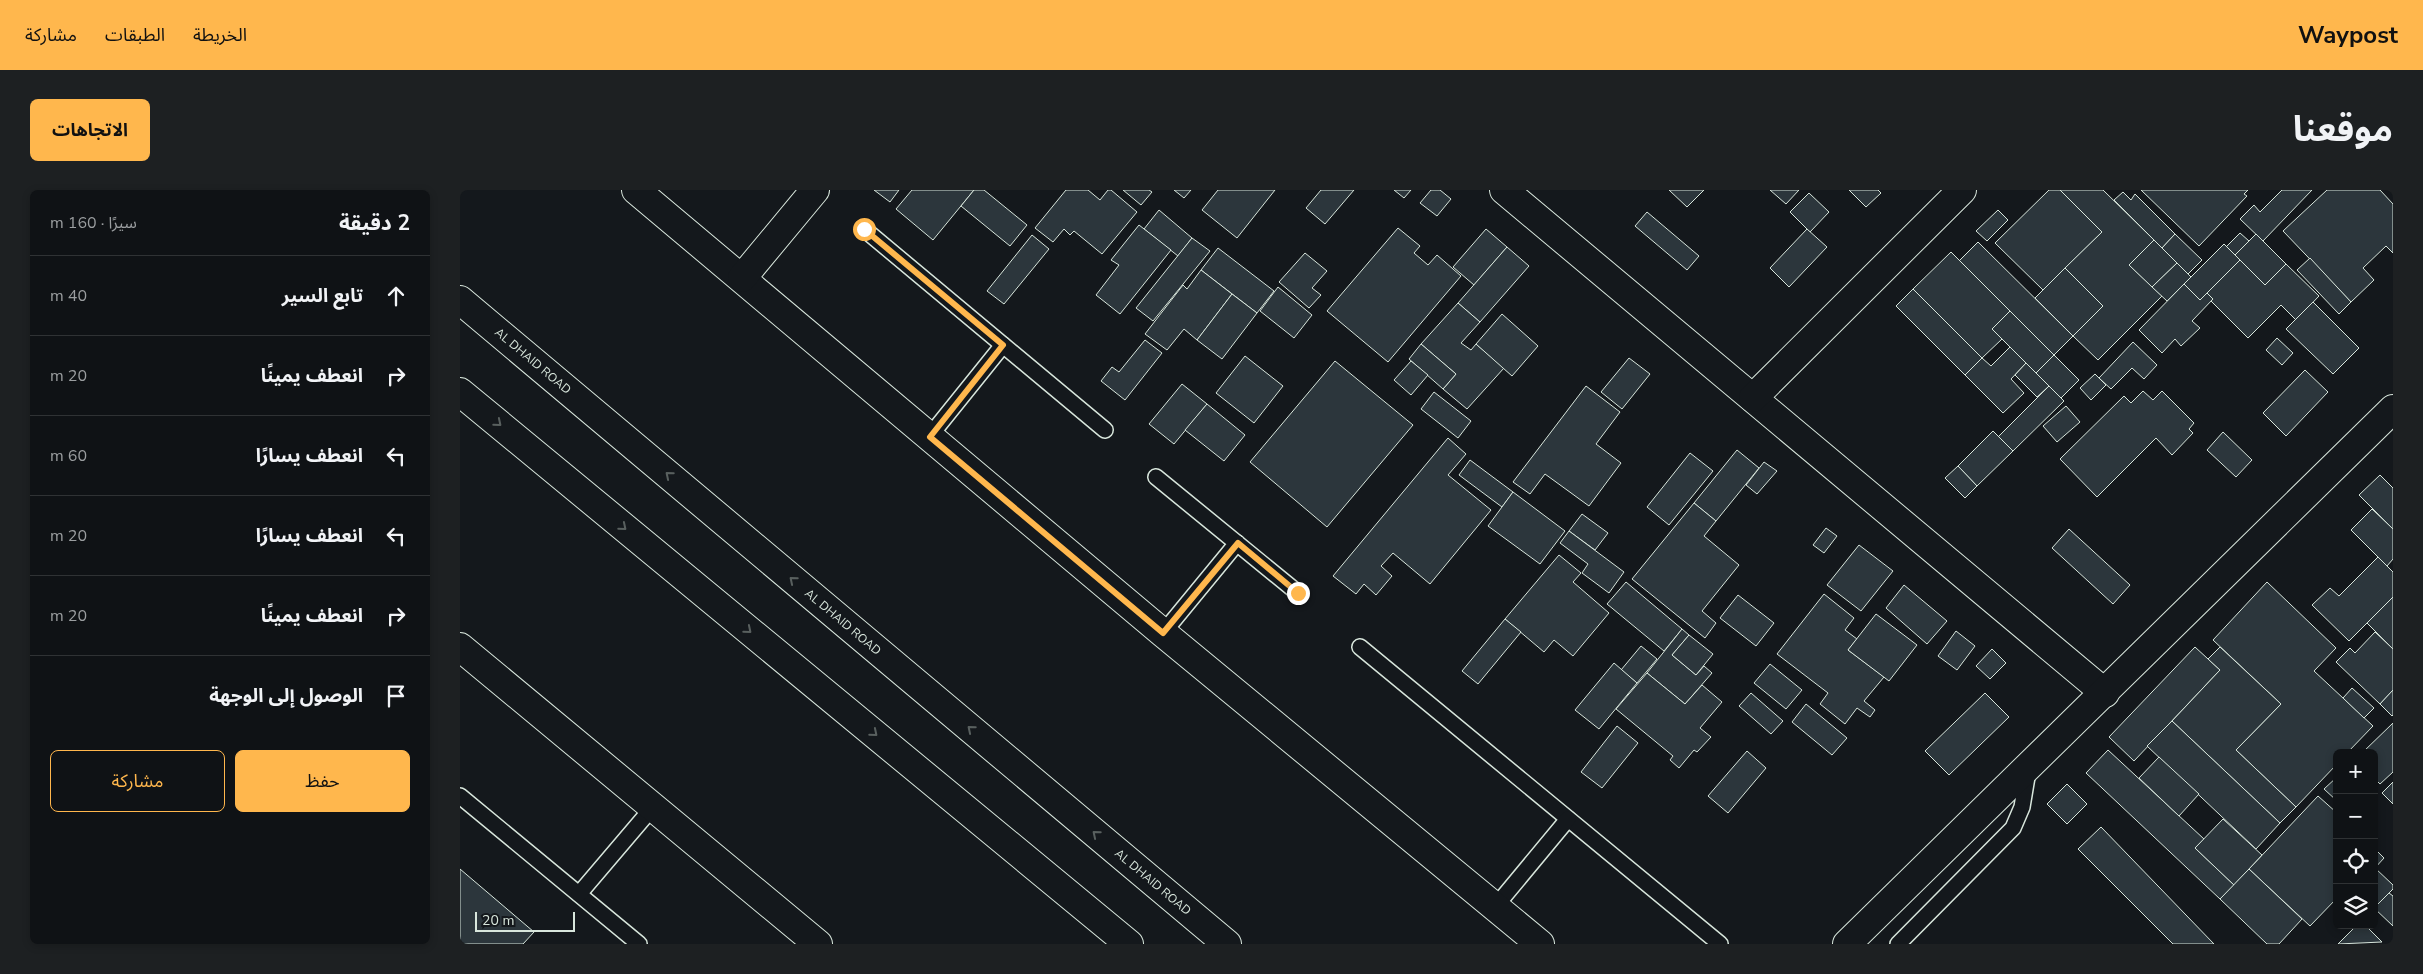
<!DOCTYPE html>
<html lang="ar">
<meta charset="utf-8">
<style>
:root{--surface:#0f1215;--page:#1d2022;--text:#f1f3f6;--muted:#9b9ea0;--line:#2f3234;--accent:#ffb74d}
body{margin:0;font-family:"Nunito Sans","Noto Sans Arabic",sans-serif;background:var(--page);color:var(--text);direction:rtl}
.controls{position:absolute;right:15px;bottom:15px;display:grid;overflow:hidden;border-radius:8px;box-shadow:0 2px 8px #0003}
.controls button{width:45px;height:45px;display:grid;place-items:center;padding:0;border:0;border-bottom:1px solid var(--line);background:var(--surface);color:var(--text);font:25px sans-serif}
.scale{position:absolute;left:15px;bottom:12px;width:100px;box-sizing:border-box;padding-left:5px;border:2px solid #d8e6dc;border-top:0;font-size:14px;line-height:18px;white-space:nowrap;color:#d8e6dc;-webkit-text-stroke:4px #14181c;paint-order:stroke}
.stop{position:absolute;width:15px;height:15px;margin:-11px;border:4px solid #ffb74d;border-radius:50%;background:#fff}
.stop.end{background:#ffb74d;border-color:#fff;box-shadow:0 1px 5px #0008}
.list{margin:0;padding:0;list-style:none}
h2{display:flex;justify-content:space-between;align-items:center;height:65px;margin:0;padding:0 20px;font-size:21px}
h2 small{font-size:16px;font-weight:400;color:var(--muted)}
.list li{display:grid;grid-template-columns:32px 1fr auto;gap:15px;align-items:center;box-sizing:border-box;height:80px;padding:0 20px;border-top:1px solid var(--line)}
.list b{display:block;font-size:19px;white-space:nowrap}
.list em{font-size:16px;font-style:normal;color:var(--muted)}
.actions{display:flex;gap:10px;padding:15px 20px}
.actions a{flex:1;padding:11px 0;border:1px solid var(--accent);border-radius:8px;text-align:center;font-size:18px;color:var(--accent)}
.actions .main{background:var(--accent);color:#111}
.icon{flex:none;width:28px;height:28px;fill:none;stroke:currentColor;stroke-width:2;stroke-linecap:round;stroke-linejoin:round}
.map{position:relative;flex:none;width:1933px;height:754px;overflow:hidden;direction:ltr;border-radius:8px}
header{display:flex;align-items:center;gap:30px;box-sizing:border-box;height:70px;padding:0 25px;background:var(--accent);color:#111}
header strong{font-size:24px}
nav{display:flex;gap:28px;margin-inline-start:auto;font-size:18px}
.intro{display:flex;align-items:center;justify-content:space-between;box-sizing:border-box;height:120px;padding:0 30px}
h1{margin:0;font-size:35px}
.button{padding:12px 22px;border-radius:8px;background:var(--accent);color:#111;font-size:18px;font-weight:700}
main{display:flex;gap:30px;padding:0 30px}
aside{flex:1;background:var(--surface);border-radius:8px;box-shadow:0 2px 8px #0003}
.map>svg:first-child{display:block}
</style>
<header>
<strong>Waypost</strong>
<nav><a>الخريطة</a><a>الطبقات</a><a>مشاركة</a></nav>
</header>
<div class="intro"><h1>موقعنا</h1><a class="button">الاتجاهات</a></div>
<main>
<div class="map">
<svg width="1933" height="754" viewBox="0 0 1933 754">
<rect width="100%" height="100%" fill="#14181c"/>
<g fill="#2c363c" stroke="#d8e6dc">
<path d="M 414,0 L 439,0 L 430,12 Z"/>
<path d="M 452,0 L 514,0 L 473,50 L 436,19 Z"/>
<path d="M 514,0 L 524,0 L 567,35 L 550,56 L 501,16 Z"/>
<path d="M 606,0 L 628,0 L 640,10 L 648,0 L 651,0 L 677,22 L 642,64 L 614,41 L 610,45 L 604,39 L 593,52 L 575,38 Z"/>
<path d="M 663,0 L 689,0 L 692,2 L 681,15 Z"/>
<path d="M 714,0 L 731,0 L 724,8 Z"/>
<path d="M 758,0 L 815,0 L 777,48 L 742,20 Z"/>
<path d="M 861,0 L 894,0 L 865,34 L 846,18 Z"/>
<path d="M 934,0 L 951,0 L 944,8 Z"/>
<path d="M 971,0 L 980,0 L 991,9 L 977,26 L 960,13 Z"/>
<path d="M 1209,0 L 1244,0 L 1227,17 Z"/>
<path d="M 1310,0 L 1339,0 L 1326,14 Z"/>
<path d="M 1389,0 L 1418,0 L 1421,3 L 1406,17 Z"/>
<path d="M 1589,0 L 1600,0 L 1642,42 L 1583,100 L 1535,53 Z"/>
<path d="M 1600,0 L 1643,0 L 1694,50 L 1669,75 L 1702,106 L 1638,170 L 1613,146 L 1643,116 L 1605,78 L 1642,42 Z"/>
<path d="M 1681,0 L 1788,0 L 1784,4 L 1787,6 L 1739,56 Z"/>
<path d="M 1822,0 L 1852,0 L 1803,51 L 1780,29 L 1794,15 L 1800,22 Z"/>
<path d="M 1867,0 L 1920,0 L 1933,14 L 1933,63 L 1926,56 L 1903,78 L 1914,90 L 1891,112 L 1823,41 Z"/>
<path d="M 1663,2 L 1671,10 L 1675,4 L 1715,44 L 1702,58 L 1654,10 Z"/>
<path d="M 1349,3 L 1369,22 L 1350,42 L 1330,22 Z"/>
<path d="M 699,20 L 732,48 L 718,66 L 684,39 Z"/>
<path d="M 1538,20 L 1548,30 L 1527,51 L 1516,41 Z"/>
<path d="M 1187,22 L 1239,66 L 1227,80 L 1175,36 Z"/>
<path d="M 679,35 L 711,60 L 660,124 L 636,105 L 659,75 L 651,70 Z"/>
<path d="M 938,38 L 960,56 L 954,63 L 968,75 L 977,65 L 1001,86 L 928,172 L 867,121 Z"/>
<path d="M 1026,39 L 1047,57 L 1014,95 L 993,77 Z"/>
<path d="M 1347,39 L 1367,57 L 1329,97 L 1310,78 Z"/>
<path d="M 1780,43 L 1789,51 L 1775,65 L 1766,57 Z"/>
<path d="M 1715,44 L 1742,70 L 1728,84 L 1702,58 Z"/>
<path d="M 1796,44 L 1826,74 L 1805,95 L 1775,65 Z"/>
<path d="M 572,45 L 589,59 L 544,114 L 527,101 Z"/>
<path d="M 732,48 L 750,61 L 693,131 L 676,118 Z"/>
<path d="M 1694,50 L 1717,73 L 1692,97 L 1669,75 Z"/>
<path d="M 1518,52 L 1613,146 L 1594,165 L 1499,71 Z"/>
<path d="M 1764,54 L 1780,70 L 1740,110 L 1724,94 Z"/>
<path d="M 1047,57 L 1069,76 L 1020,132 L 998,113 Z"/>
<path d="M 758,58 L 814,101 L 797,123 L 741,80 Z"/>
<path d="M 1491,62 L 1550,121 L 1532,139 L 1542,149 L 1522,168 L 1453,99 Z"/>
<path d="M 845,63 L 867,81 L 852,98 L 861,105 L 849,118 L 819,92 Z"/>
<path d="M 1850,68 L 1891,112 L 1879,124 L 1837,80 Z"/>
<path d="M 1780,70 L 1805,95 L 1826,74 L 1859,106 L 1836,130 L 1821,115 L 1788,148 L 1751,111 L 1753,109 L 1747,103 Z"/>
<path d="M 1717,73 L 1731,87 L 1707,111 L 1692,97 Z"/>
<path d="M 1605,78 L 1643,116 L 1613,146 L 1575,108 Z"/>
<path d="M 741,80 L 772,104 L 737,150 L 724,139 L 707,160 L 685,144 L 723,95 L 727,99 Z"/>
<path d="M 1724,94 L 1740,110 L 1747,103 L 1753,109 L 1732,131 L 1740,138 L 1721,156 L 1715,149 L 1702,163 L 1679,140 Z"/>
<path d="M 818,97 L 852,125 L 834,148 L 800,121 Z"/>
<path d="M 1453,99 L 1522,168 L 1505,185 L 1436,116 Z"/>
<path d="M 772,104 L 797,123 L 762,169 L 737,150 Z"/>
<path d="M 1853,112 L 1899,158 L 1873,184 L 1826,139 Z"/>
<path d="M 998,113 L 1020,132 L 1001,153 L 1011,160 L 1016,154 L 1044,178 L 1007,219 L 983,199 L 996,184 L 961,154 Z"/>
<path d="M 1550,121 L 1594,165 L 1576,183 L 1532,139 Z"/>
<path d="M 1042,124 L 1078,156 L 1052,186 L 1016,154 Z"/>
<path d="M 1817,148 L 1833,163 L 1822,175 L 1806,160 Z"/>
<path d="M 685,150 L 702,163 L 665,210 L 641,191 L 652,177 L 659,182 Z"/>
<path d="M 1673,152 L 1697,175 L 1684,189 L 1672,178 L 1651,199 L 1639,188 Z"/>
<path d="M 961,154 L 996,184 L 983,199 L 949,169 Z"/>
<path d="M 1550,157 L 1566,173 L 1551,189 L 1564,203 L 1543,223 L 1505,185 L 1522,168 L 1531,176 Z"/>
<path d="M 1594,165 L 1619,190 L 1601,208 L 1576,183 Z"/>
<path d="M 785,166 L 823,196 L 794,233 L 756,203 Z"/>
<path d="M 1169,168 L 1190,184 L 1162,219 L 1141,202 Z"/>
<path d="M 875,171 L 953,235 L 867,337 L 790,272 Z"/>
<path d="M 951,171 L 968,185 L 951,205 L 934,190 Z"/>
<path d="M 1566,173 L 1589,196 L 1577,207 L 1555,185 Z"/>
<path d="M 1845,180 L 1868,202 L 1826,246 L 1803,223 Z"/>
<path d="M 1635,184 L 1646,195 L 1631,210 L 1620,198 Z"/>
<path d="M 722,194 L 747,214 L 714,254 L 689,234 Z"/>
<path d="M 1126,196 L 1160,222 L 1136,254 L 1161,273 L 1129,316 L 1085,284 L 1070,304 L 1053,292 Z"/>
<path d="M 1589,196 L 1604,211 L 1553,261 L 1538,247 Z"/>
<path d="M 1683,201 L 1693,210 L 1702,201 L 1734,233 L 1729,239 L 1733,243 L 1712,265 L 1696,248 L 1637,307 L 1600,269 L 1664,206 L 1671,213 Z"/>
<path d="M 974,202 L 1011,231 L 998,248 L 961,219 Z"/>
<path d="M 747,214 L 785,245 L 764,271 L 725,240 Z"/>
<path d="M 1606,216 L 1620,232 L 1597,252 L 1583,236 Z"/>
<path d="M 1533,241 L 1553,261 L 1517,296 L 1498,276 Z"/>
<path d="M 1763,242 L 1792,270 L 1776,287 L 1747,260 Z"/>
<path d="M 988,248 L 1006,264 L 988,285 L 1031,320 L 970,394 L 933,363 L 921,376 L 932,386 L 916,405 L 904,394 L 896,404 L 873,386 Z"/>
<path d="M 1277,260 L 1299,278 L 1256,331 L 1234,313 Z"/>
<path d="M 1230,263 L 1253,281 L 1209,335 L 1187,317 Z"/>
<path d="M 1010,270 L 1053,302 L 1042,317 L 999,285 Z"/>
<path d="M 1304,272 L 1317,281 L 1297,304 L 1286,295 Z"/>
<path d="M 1498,276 L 1517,296 L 1505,308 L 1485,288 Z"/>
<path d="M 1920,285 L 1933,298 L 1933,339 L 1899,305 Z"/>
<path d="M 1053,302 L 1105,341 L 1080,374 L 1028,336 Z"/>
<path d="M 1234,313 L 1256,331 L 1244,346 L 1279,375 L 1242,421 L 1256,433 L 1245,448 L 1172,389 Z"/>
<path d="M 1912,319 L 1933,339 L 1933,369 L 1927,376 L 1891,340 Z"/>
<path d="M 1122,324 L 1148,343 L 1135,360 L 1109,341 Z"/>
<path d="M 1366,338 L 1377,346 L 1364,363 L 1353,355 Z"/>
<path d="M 1609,339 L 1670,395 L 1653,414 L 1592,358 Z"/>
<path d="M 1109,341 L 1164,382 L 1149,403 L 1122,383 L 1128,374 L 1100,353 Z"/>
<path d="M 1399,355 L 1433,381 L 1401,421 L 1367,395 Z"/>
<path d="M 1099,365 L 1121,383 L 1113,392 L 1149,423 L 1113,466 L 1094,450 L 1084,462 L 1045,429 Z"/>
<path d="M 1918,367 L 1933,382 L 1933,407 L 1889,451 L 1852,415 L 1870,398 L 1879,406 Z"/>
<path d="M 1166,392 L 1222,439 L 1204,461 L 1147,414 Z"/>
<path d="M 1807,392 L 1876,458 L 1854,481 L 1913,536 L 1887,563 L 1877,563 L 1877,574 L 1836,617 L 1776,560 L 1821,514 L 1753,450 Z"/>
<path d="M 1444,395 L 1487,431 L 1467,454 L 1426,418 Z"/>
<path d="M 1364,404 L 1394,428 L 1385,440 L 1397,449 L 1388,460 L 1424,487 L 1404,511 L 1415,520 L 1410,527 L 1397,518 L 1385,534 L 1360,514 L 1368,503 L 1317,464 Z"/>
<path d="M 1278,405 L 1314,433 L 1296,456 L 1260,428 Z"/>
<path d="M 1933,407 L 1933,459 L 1907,433 Z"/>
<path d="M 1416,424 L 1457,455 L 1429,491 L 1388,460 Z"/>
<path d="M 1045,429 L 1061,442 L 1018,494 L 1002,481 Z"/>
<path d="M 1222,439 L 1229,445 L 1212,465 L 1236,485 L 1244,476 L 1252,483 L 1225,514 L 1187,483 Z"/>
<path d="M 1496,441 L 1515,456 L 1497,480 L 1478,466 Z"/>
<path d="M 1915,442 L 1933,459 L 1933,500 L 1920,514 L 1876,472 L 1890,458 L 1895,463 Z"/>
<path d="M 1229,445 L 1253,464 L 1236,485 L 1212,465 Z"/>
<path d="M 1181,456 L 1197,469 L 1177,493 L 1161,480 Z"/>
<path d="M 1735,457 L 1760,480 L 1674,571 L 1649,547 Z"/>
<path d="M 1760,457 L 1821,514 L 1776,560 L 1836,617 L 1820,633 L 1712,531 L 1760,480 L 1748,469 Z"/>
<path d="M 1532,459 L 1546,473 L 1530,489 L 1516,476 Z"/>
<path d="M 1154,473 L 1177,493 L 1139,539 L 1115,520 Z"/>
<path d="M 1310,474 L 1342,500 L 1326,519 L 1294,493 Z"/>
<path d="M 1187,483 L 1225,514 L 1242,495 L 1262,512 L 1240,538 L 1251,547 L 1237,562 L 1234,560 L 1219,578 L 1210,570 L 1213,566 L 1156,519 Z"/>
<path d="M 1892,498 L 1914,518 L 1904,528 L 1883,508 Z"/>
<path d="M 1933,500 L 1933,525 L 1932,526 L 1920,514 Z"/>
<path d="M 1291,503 L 1323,531 L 1311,544 L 1279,516 Z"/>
<path d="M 1525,503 L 1549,527 L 1489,585 L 1465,561 Z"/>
<path d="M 1346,514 L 1387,548 L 1372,565 L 1332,532 Z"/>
<path d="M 1712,531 L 1820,633 L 1796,659 L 1687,556 Z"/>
<path d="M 1933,533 L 1933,582 L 1920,594 L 1914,588 L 1914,563 L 1902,563 Z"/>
<path d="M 1157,536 L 1178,553 L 1142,598 L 1121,582 Z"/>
<path d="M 1648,560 L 1744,649 L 1735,658 L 1774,695 L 1760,709 L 1626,583 Z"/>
<path d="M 1287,561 L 1306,578 L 1268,623 L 1248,606 Z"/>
<path d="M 1699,567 L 1739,604 L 1719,626 L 1679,588 Z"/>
<path d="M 1877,587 L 1877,611 L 1864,599 Z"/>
<path d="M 1933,592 L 1933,614 L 1922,603 Z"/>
<path d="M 1607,594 L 1627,614 L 1607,634 L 1587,614 Z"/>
<path d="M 1858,606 L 1877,623 L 1877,708 L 1850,736 L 1789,679 Z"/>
<path d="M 1763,629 L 1802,665 L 1774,695 L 1735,658 Z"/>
<path d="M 1641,637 L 1754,754 L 1713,754 L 1618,659 Z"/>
<path d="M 1914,658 L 1924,668 L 1914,679 Z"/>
<path d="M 1915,678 L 1933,695 L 1933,699 L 1914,718 Z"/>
<path d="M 0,679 L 74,742 L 63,754 L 0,754 Z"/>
<path d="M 1789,679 L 1842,729 L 1819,754 L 1807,754 L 1760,709 Z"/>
<path d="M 1929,703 L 1933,706 L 1933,736 L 1914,718 Z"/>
<path d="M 1897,735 L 1905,735 L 1922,752 L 1878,754 Z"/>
</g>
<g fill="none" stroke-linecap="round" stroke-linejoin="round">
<defs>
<g id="lane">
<path d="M 404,39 L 645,240"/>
<path d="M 469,247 L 543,155"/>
<path d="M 696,287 L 838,403"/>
<path d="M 703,443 L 777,353"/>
<path d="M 900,457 L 1260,754"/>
<path d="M 0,606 L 179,754"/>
<path d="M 119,704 L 193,617"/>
<path d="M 1035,717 L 1108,629"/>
<path d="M 1438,754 L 1553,638 L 1562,617 L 1568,581"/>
</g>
<g id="street">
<path d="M 176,0 L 703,443 L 1080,754"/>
<path d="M 1044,0 L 1645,503"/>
<path d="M 282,88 L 355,0"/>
<path d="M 1293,208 L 1502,0"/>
<path d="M 1387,754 L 1933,219"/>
</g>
<path id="secondary" d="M 0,457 L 358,754"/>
<g id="highway">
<path d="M 0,110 L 767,754"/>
<path d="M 0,202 L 669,754"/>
</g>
</defs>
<use href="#lane" stroke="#d8e6dc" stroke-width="18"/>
<use href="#street" stroke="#d8e6dc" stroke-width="30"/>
<use href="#secondary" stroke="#d8e6dc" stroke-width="30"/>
<use href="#highway" stroke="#d8e6dc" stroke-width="30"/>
<use href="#lane" stroke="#14181c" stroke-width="15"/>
<use href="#street" stroke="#14181c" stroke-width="28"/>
<use href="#secondary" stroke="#14181c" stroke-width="28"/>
<use href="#highway" stroke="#14181c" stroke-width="28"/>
</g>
<defs><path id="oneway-chevron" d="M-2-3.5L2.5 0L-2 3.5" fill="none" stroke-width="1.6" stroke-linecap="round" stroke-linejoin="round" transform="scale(1.25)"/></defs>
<g stroke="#59605f">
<use href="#oneway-chevron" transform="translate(38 233) rotate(40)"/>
<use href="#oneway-chevron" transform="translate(209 285) rotate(-140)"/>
<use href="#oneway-chevron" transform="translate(163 337) rotate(40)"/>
<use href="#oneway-chevron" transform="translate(333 390) rotate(-140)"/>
<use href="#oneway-chevron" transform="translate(288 440) rotate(40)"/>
<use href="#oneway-chevron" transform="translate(511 539) rotate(-140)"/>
<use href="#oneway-chevron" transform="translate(414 543) rotate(40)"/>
<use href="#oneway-chevron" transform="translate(636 644) rotate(-140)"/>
</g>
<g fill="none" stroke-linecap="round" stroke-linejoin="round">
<path stroke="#ffb74d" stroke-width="6" d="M 404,39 L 543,155 L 470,247 L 703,443 L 778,353 L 838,403"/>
</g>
<g text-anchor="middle" stroke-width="4" stroke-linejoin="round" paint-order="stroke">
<g font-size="12" fill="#d8e6dc" stroke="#14181c">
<text transform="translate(73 171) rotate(40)" y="4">AL DHAID ROAD</text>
<text transform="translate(383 432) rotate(40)" y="4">AL DHAID ROAD</text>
<text transform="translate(693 692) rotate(40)" y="4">AL DHAID ROAD</text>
</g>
</g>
</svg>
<div class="controls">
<button>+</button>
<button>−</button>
<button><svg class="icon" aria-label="locate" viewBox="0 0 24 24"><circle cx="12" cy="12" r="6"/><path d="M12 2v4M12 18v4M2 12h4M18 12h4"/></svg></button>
<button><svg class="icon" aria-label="layers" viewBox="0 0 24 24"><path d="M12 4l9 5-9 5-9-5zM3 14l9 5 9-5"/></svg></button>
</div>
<div class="scale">20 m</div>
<div class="stop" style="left:404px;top:39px"></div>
<div class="stop end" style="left:838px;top:403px"></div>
</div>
<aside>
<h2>2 دقيقة<small>سيرًا · 160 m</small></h2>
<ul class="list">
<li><svg class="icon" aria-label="ahead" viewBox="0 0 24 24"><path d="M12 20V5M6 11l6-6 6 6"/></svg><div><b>تابع السير</b></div><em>40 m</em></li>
<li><svg class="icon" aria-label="right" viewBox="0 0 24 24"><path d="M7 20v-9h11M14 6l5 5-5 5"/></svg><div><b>انعطف يمينًا</b></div><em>20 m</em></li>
<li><svg class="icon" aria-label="left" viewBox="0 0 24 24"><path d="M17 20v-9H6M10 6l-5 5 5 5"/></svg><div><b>انعطف يسارًا</b></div><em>60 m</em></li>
<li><svg class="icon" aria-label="left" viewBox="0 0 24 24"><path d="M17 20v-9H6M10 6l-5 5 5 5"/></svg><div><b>انعطف يسارًا</b></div><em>20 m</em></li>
<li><svg class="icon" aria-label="right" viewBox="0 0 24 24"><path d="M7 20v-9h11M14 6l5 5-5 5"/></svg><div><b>انعطف يمينًا</b></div><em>20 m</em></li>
<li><svg class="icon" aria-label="arrive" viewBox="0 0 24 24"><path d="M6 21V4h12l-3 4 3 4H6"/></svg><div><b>الوصول إلى الوجهة</b></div></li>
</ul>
<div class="actions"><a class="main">حفظ</a><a>مشاركة</a></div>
</aside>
</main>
